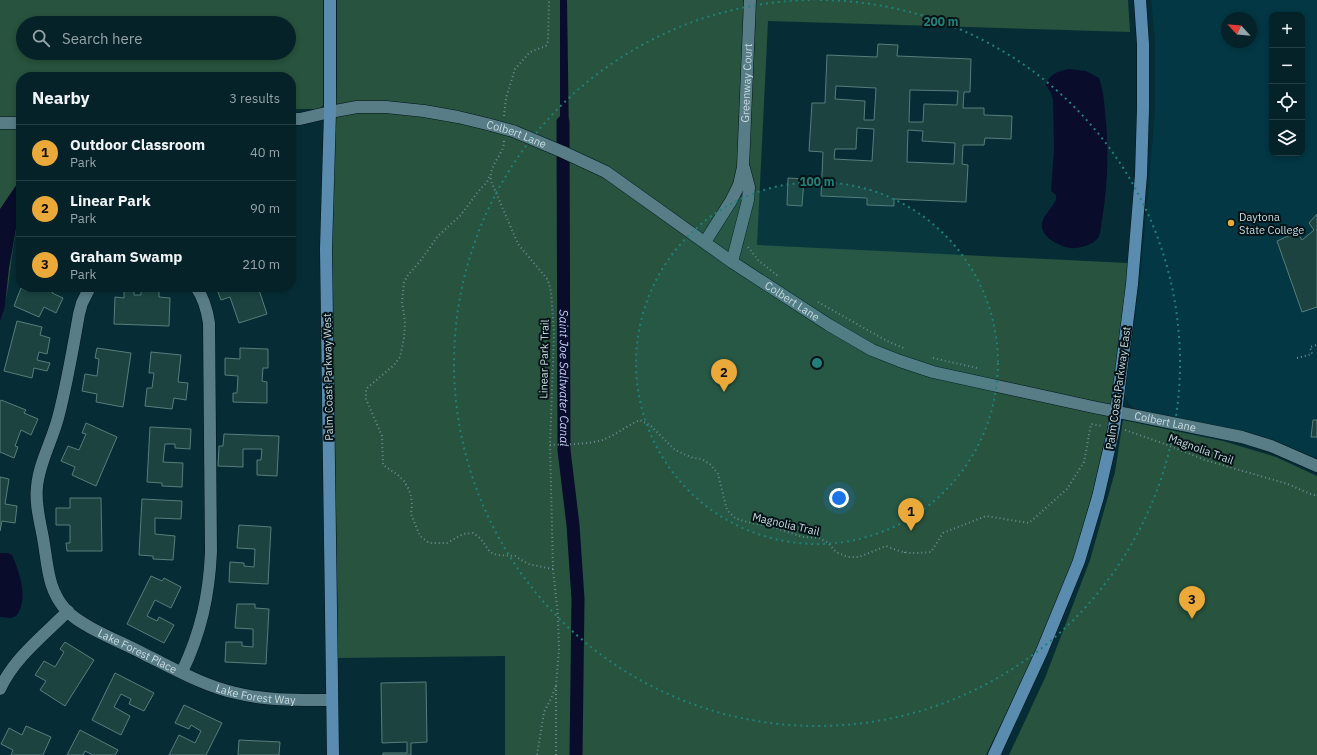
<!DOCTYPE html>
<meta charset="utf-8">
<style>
:root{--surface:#042228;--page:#0d2a30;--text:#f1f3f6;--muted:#97a4a8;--line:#253f45;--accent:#eba939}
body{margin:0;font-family:"IBM Plex Sans",sans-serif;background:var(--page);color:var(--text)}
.controls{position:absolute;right:12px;top:12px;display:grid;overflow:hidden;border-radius:8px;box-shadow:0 2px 6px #0003}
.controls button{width:36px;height:36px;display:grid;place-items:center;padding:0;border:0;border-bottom:1px solid var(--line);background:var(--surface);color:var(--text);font:20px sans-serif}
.compass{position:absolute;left:1221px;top:12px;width:36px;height:36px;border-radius:50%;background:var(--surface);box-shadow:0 2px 6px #0003;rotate:296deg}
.you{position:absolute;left:839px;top:498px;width:14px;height:14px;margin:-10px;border:3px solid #fff;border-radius:50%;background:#1a73e8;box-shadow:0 0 0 6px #1a73e833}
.badge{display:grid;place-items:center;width:26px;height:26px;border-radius:50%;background:var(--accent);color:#111;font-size:13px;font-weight:700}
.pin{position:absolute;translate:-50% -33px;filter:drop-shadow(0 1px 2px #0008)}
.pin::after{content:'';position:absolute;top:21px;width:14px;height:12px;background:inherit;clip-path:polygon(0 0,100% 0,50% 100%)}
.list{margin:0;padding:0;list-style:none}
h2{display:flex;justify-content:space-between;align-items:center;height:52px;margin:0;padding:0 16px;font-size:17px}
h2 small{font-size:13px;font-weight:400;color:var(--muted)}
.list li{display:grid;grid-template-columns:26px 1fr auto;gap:12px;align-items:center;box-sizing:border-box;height:56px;padding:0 16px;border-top:1px solid var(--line)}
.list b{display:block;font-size:15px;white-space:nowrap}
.list p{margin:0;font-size:13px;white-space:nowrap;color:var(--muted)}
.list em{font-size:13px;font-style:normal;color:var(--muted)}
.icon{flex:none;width:22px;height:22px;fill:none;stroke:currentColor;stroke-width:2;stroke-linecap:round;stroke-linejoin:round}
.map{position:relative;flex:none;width:1317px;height:755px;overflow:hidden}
.search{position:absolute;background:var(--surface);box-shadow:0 2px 6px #0003;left:16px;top:16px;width:280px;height:44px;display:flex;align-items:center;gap:10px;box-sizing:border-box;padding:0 14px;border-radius:22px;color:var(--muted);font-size:15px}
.panel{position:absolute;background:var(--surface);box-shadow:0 2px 6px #0003;left:16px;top:72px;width:280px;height:220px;border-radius:16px}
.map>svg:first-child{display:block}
</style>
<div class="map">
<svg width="1317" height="755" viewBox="0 0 1317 755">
<rect width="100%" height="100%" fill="#062d36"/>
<path fill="#023743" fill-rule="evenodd" d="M 1151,0 L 1317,0 L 1317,458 L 1256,434 L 1141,411 L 1134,408 L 1128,403 L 1125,397 L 1125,389 L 1141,270 L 1155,112 L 1155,39 ZM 1272,15 L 1302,15 L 1302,153 L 1272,153 ZM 1227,18 L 1251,18 L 1251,42 L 1227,42 Z"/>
<g fill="#28533e" fill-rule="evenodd">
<path d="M 0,0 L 323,0 L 323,106 L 321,107 L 322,109 L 291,109 L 291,77 L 21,77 L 21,213 C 9,249 12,287 0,322 ZM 23,23 L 289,23 L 289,53 L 23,53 Z"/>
<path d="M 337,0 L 1128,0 L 1130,32 L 768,21 L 757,245 L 1128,263 L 1118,361 L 1109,422 L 1094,487 L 1071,569 L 1029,666 L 986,755 L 505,755 L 505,656 L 338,658 L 332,235 L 337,76 Z"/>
<path d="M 1123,420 L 1223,441 L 1276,457 L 1317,476 L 1317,755 L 1009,755 L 1045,678 L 1090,560 L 1115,472 Z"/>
</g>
<g fill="#090c2b">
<path d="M 560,0 L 567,0 L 569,141 L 560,137 Z"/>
<path d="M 1069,69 L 1086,71 L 1099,78 C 1103,89 1104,100 1105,111 C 1109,148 1108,184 1102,220 C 1101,226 1101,233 1098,238 C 1093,245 1078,249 1070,248 C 1062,247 1048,240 1044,233 C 1035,217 1059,206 1056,195 L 1051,191 L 1054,149 L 1053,99 L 1050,91 L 1046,86 C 1048,74 1059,71 1069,69 Z"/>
<path d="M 21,178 L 21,213 L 16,229 L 9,268 L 5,306 L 0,322 L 0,209 Z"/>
<path d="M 0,553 L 8,553 L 12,555 C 20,573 29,600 16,616 L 11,618 L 0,617 Z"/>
</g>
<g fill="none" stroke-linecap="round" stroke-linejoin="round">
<path stroke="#090c2b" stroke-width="13" id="s1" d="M 563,122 L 564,450 L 573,525 L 578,599 L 576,755"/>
</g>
<g fill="#1c4340" stroke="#577e7b" fill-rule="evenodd">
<path d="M 878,44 L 898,45 L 897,56 L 971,59 L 970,92 L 964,92 L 963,108 L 984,108 L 984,115 L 1012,116 L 1011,139 L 985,138 L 984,145 L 963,145 L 962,164 L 968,165 L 966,202 L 894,199 L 894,206 L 867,205 L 867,198 L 821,196 L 823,152 L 809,151 L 812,103 L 825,103 L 827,55 L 877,57 ZM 836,86 L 876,88 L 874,120 L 864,120 L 865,101 L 835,99 ZM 910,90 L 958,91 L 957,105 L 924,104 L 923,122 L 909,122 ZM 857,128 L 874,129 L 872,161 L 834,159 L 835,149 L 856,149 ZM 908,130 L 923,131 L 922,141 L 955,143 L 954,164 L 907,162 Z"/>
<path d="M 788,178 L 804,179 L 802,206 L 787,205 Z"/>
<path d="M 1317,214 L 1317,307 L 1302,312 L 1277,241 L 1297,232 L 1302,240 L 1314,230 L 1309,223 Z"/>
<path d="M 29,287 L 55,287 L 52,293 L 63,298 L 56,313 L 44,307 L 39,317 L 14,306 L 21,288 L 27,291 Z"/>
<path d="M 124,287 L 134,287 L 134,295 L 141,295 L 141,287 L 159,287 L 159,297 L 170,298 L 169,326 L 114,324 L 115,297 L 124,298 Z"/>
<path d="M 216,287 L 258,287 L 267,314 L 239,323 L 230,297 L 221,300 Z"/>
<path d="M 17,321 L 42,327 L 40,335 L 50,338 L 47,354 L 39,352 L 37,360 L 50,363 L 47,371 L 34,368 L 32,378 L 4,371 Z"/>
<path d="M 97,348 L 131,353 L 123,407 L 96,402 L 97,394 L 82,391 L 85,374 L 97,376 L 99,359 L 95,358 Z"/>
<path d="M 240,348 L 268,349 L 268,368 L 263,368 L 262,381 L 267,382 L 267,403 L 233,402 L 233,393 L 237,393 L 238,376 L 225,375 L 225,358 L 240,359 Z"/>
<path d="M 151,352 L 181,355 L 178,382 L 188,383 L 186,400 L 174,398 L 172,409 L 145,406 L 147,388 L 152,388 L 154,373 L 149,373 Z"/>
<path d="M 1,400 L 26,410 L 24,413 L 38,419 L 31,435 L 21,430 L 15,446 L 18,447 L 14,458 L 0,452 L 0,402 Z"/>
<path d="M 1313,420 L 1317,420 L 1317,437 L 1311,437 Z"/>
<path d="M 86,423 L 117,437 L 96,486 L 72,475 L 75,467 L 61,461 L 68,446 L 79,450 L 86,434 L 82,433 Z"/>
<path d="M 150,427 L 191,429 L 190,449 L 175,448 L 175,444 L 165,444 L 163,462 L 183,463 L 182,487 L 162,486 L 162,483 L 147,482 Z"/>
<path d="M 224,434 L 279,436 L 277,476 L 257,475 L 257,460 L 261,460 L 262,449 L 243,449 L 243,467 L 218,466 L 219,446 L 223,446 Z"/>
<path d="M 0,477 L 9,479 L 5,504 L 17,506 L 15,523 L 2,521 L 0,531 Z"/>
<path d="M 70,498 L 101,498 L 102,551 L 67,551 L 66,543 L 70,543 L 70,525 L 56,525 L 56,508 L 70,508 Z"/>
<path d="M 142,499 L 182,501 L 181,519 L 155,518 L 155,534 L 175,536 L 173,560 L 153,559 L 153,556 L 139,555 Z"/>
<path d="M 239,525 L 271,527 L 268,584 L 229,582 L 230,562 L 244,563 L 244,566 L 254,567 L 255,549 L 237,548 Z"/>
<path d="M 151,576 L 162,581 L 164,578 L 181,587 L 171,608 L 155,600 L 147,616 L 157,621 L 159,617 L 174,625 L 164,643 L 127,624 Z"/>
<path d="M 237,604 L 255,604 L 255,608 L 269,609 L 266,664 L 225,662 L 226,642 L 242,642 L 242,646 L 253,647 L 253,629 L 235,628 Z"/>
<path d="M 65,642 L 94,660 L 65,706 L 40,690 L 46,681 L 35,675 L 44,661 L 55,667 L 64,652 L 60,649 Z"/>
<path d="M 115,673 L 154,693 L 144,711 L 129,704 L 131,699 L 121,694 L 114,707 L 130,716 L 121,735 L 92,720 Z"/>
<path d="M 426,682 L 427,742 L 411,743 L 411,755 L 383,755 L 383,753 L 407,753 L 407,742 L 382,743 L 381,683 Z"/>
<path d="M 184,705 L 222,723 L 206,755 L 169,755 L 179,735 L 195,743 L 201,731 L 191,725 L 189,729 L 175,723 Z"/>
<path d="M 26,726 L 51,737 L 43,755 L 11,755 L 13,750 L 1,744 L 9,728 L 22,735 Z"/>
<path d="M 80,730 L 118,750 L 115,755 L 93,755 L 85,751 L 83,755 L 67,755 Z"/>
<path d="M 239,740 L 280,742 L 279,755 L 238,755 Z"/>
</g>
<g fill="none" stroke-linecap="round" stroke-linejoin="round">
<defs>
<g id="minor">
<path id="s2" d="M 291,119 L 300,119 L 330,112 L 357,107 L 386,107 L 424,111 L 458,117 L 487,124 L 513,131 L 563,152 L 606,172 L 732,262 L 829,325 L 872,350 L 900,361 L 933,372 L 1093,407 L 1242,437 L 1271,446 L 1317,466"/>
<path d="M 0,123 L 21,123"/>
<path id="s3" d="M 705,242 L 731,201 L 739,185 L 743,167 L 750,0"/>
<path d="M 732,262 L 748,200 L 749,187 L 744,168"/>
<path id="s4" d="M 90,287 L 82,303 L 79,314 C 73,348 67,384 58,418 C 52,441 39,463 37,487 C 35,504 40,521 43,538 C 48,565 47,590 67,611 C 82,627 124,643 144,654 C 173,668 204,686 236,693 C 267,701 300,700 332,700"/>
<path d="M 182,672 C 201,632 209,596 211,552 L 209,323 C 207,310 204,298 196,287"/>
<path d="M 0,689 C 14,658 44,635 68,611"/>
</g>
<g id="major">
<path d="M 330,0 L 330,112 L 326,249 L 333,755"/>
<path d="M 994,755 L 1042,651 L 1079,561 L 1098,497 L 1114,428 L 1132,284 L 1141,175 L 1143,109 L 1143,44 L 1140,0"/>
</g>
</defs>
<use href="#minor" stroke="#00141b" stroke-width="13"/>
<use href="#major" stroke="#00141b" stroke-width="13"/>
<g stroke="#6f8b93" stroke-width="2" stroke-dasharray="1 3" stroke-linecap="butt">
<path d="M 504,116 L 506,98 L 515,69 L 530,52 L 546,46 L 548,41 L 549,0"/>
<path d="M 504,141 C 505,153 488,165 491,181 L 518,244 L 548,280 L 551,292 L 554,333 L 550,445 L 553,569 L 558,616 L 559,649 L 556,685 L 551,699 L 544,712 L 537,755"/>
<path d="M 489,177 L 487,182 L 477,193 L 461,215 L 438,236 L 421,260 L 408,275 L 404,282 L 402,302 L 405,321 L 404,338 L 400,357 L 394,365 L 366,389 L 366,399 L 382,436 L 383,465 L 398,475 L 404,481 L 408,488 L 411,496 L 412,504 L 411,514 L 420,536 L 429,543 L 447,543 L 463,534 L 473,533 L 480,538 L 490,552 L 497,555 L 515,556 L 528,564 L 553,569"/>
<path d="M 748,247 L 759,261 L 779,277"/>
<path d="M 818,302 L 887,341 L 906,349"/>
<path d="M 933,358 L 977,368"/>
<path d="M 1297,358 L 1312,354 L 1310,347 L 1317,345"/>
<path d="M 1125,430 L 1162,443 L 1205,460 L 1288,484 L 1308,493 L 1317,496"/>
<path d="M 550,445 C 566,444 590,445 605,439 C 617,434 628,425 640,420 L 651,426 L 675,450 L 693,458 L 702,459 L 711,465 L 718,474 L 727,510 L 735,518 L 747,522 L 776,528 L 803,537 L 819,538 L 828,543 L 836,552 L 848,557 L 859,557 L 886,546 C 905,554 911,554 931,552 L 943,533 L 986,516 L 1029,523 L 1067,489 L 1084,462 L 1091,424 L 1103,426"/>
<path d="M 905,553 L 905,549"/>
<path d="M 556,686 L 556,755"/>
</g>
<use href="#minor" stroke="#587d87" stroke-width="12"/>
<use href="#major" stroke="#598caf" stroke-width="12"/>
</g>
<circle cx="817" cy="363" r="181" fill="#22807a" fill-opacity=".12"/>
<g fill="none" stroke="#22807a" stroke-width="2" stroke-dasharray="2 4">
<circle cx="817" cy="363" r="181"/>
<path d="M820 0A363 363 0 1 1 814 0"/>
</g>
<circle fill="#eba939" stroke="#051317" stroke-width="1.5" cx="1231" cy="223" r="4"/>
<g text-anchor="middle" stroke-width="4" stroke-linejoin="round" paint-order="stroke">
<g font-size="11" fill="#c8dbe1" stroke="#051317">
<text dy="4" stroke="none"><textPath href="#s3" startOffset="169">Greenway Court</textPath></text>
<text dy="4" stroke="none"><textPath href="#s2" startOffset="230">Colbert Lane</textPath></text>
<text dy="4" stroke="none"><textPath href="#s2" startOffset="554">Colbert Lane</textPath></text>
<text transform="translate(544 359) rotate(-89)" y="4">Linear Park Trail</text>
<text transform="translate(328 377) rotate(-91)" y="4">Palm Coast Parkway West</text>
<text transform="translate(1118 388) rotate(-82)" y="4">Palm Coast Parkway East</text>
<text dy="4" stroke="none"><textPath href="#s2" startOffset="950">Colbert Lane</textPath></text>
<text transform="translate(1201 449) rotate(20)" y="4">Magnolia Trail</text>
<text transform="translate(786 524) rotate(13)" y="4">Magnolia Trail</text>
<text dy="4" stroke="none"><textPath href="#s4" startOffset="419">Lake Forest Place</textPath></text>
<text dy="4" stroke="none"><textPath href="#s4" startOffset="546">Lake Forest Way</textPath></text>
</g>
<g font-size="11" fill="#c8dbe1" stroke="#051317" text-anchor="start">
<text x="1239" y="221">Daytona<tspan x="1239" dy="13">State College</tspan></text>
</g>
<g font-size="12" font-style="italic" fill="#c4cef5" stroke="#051317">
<text dy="4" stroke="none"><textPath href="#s1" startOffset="256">Saint Joe Saltwater Canal</textPath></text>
</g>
</g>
<circle cx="817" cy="363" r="6" fill="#22807a" stroke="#051317" stroke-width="2"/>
<g font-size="12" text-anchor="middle" font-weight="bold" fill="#22807a" stroke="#051317" stroke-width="4" stroke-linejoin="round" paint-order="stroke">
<text x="941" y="26">200 m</text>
<text x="817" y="186">100 m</text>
</g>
</svg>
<div class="controls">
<button>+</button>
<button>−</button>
<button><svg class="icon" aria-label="locate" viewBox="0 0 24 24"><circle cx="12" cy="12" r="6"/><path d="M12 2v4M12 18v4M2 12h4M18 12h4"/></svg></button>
<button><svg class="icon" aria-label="layers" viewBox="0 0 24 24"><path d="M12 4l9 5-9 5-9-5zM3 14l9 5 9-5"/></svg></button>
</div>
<svg class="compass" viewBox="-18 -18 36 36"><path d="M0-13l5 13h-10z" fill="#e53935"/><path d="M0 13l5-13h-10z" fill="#97a4a8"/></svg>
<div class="you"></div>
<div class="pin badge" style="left:911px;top:531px">1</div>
<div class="pin badge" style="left:724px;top:392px">2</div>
<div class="pin badge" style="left:1192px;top:619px">3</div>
<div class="search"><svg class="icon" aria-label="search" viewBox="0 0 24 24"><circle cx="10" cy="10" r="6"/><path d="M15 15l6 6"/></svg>Search here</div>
<section class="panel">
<h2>Nearby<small>3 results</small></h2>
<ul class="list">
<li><span class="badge">1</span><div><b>Outdoor Classroom</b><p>Park</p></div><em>40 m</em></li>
<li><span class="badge">2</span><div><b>Linear Park</b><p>Park</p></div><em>90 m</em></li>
<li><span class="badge">3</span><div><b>Graham Swamp</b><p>Park</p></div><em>210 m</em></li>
</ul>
</section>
</div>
